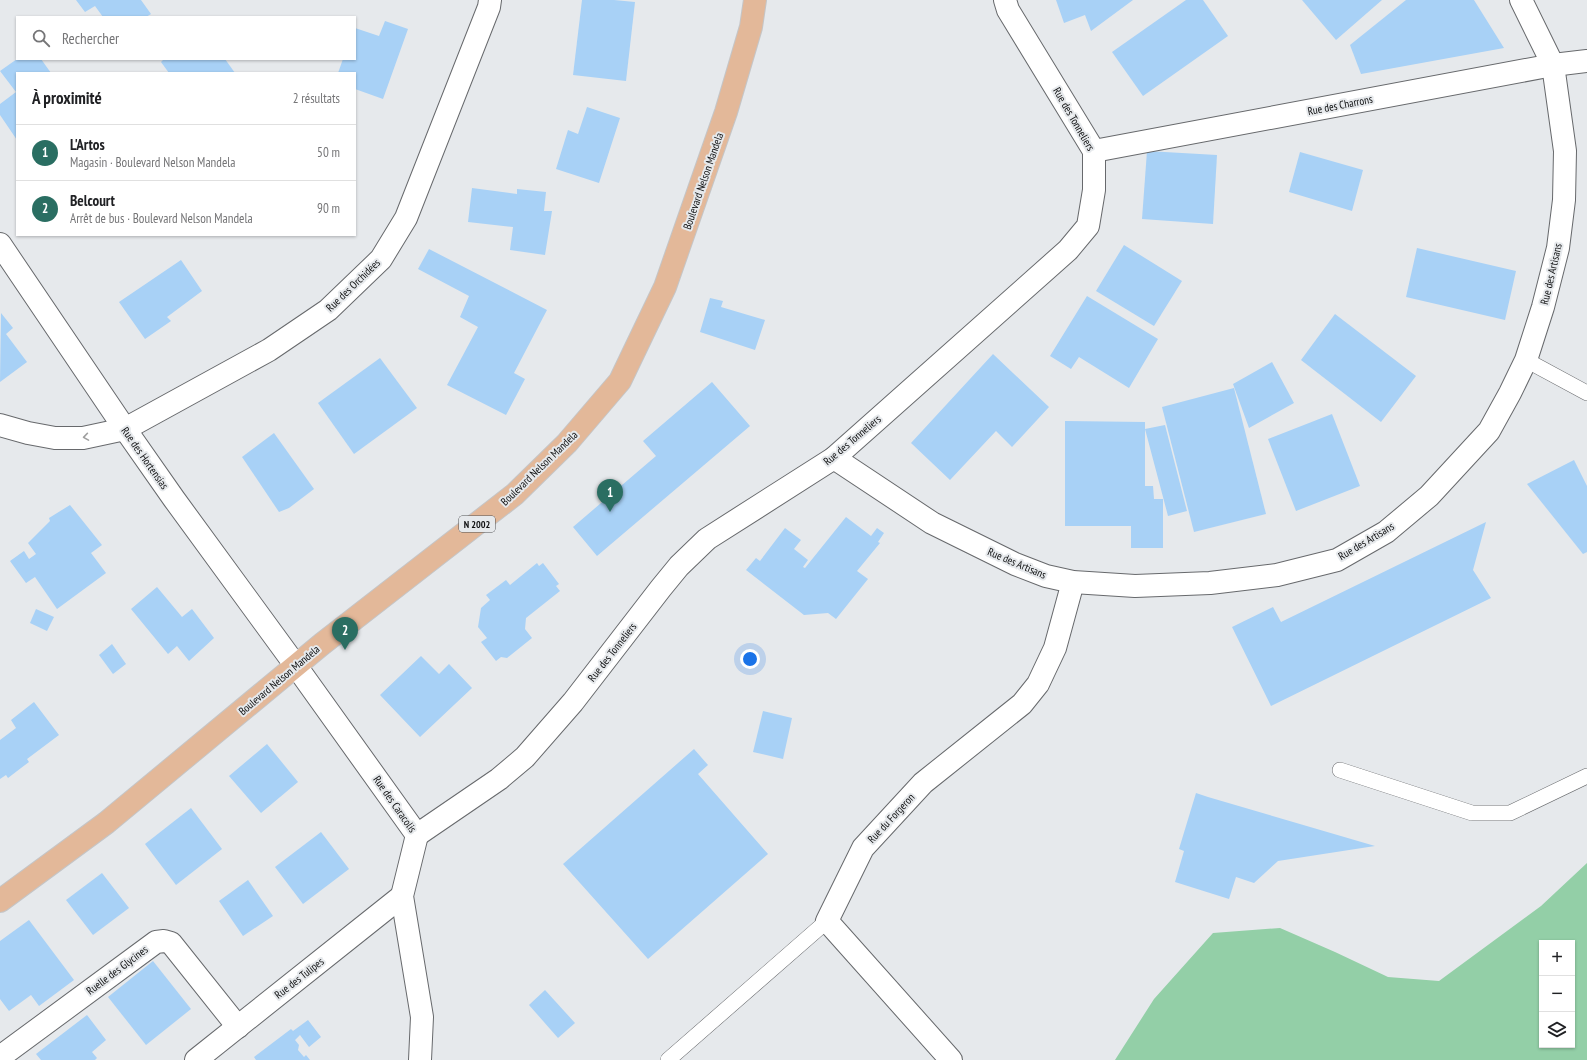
<!DOCTYPE html>
<html lang="fr">
<meta charset="utf-8">
<style>
:root{--surface:#fff;--page:#f6f6f6;--text:#202124;--muted:#757577;--line:#e0e0e0;--accent:#2a6e62}
body{margin:0;font-family:"PT Sans Narrow",sans-serif;background:var(--page);color:var(--text)}
.controls{position:absolute;right:12px;bottom:12px;display:grid;overflow:hidden;border-radius:0px;box-shadow:0 1px 3px #0004}
.controls button{width:36px;height:36px;display:grid;place-items:center;padding:0;border:0;border-bottom:1px solid var(--line);background:var(--surface);color:var(--text);font:20px sans-serif}
.you{position:absolute;left:750px;top:659px;width:14px;height:14px;margin:-10px;border:3px solid #fff;border-radius:50%;background:#1a73e8;box-shadow:0 0 0 6px #1a73e833}
.badge{display:grid;place-items:center;width:26px;height:26px;border-radius:50%;background:var(--accent);color:#fff;font-size:13px;font-weight:700}
.pin{position:absolute;translate:-50% -33px;filter:drop-shadow(0 1px 2px #0008)}
.pin::after{content:'';position:absolute;top:21px;width:14px;height:12px;background:inherit;clip-path:polygon(0 0,100% 0,50% 100%)}
.list{margin:0;padding:0;list-style:none}
h2{display:flex;justify-content:space-between;align-items:center;height:52px;margin:0;padding:0 16px;font-size:17px}
h2 small{font-size:13px;font-weight:400;color:var(--muted)}
.list li{display:grid;grid-template-columns:26px 1fr auto;gap:12px;align-items:center;box-sizing:border-box;height:56px;padding:0 16px;border-top:1px solid var(--line)}
.list b{display:block;font-size:15px;white-space:nowrap}
.list p{margin:0;font-size:13px;white-space:nowrap;color:var(--muted)}
.list em{font-size:13px;font-style:normal;color:var(--muted)}
.icon{flex:none;width:22px;height:22px;fill:none;stroke:currentColor;stroke-width:2;stroke-linecap:round;stroke-linejoin:round}
.map{position:relative;flex:none;width:1587px;height:1060px;overflow:hidden}
.search{position:absolute;background:var(--surface);box-shadow:0 1px 3px #0004;left:16px;top:16px;width:340px;height:44px;display:flex;align-items:center;gap:10px;box-sizing:border-box;padding:0 14px;border-radius:0px;color:var(--muted);font-size:15px}
.panel{position:absolute;background:var(--surface);box-shadow:0 1px 3px #0004;left:16px;top:72px;width:340px;height:164px;border-radius:0px}
.map>svg:first-child{display:block}
</style>
<div class="map">
<svg width="1587" height="1060" viewBox="0 0 1587 1060">
<rect width="100%" height="100%" fill="#e6e9ec"/>
<path fill="#93cfa7" fill-rule="evenodd" d="M 1587,863 L 1587,1060 L 1115,1060 L 1154,999 L 1213,933 L 1280,928 L 1335,952 L 1388,977 L 1439,981 L 1541,906 ZM 1542,943 L 1572,943 L 1572,1045 L 1542,1045 Z"/>
<g fill="#a8d1f6">
<path d="M 76,0 L 141,0 L 151,14 L 146,17 L 103,17 L 95,6 L 85,12 Z"/>
<path d="M 582,0 L 614,0 L 635,2 L 626,81 L 573,75 Z"/>
<path d="M 1056,0 L 1133,0 L 1091,31 L 1085,15 L 1064,23 Z"/>
<path d="M 1186,0 L 1203,0 L 1228,36 L 1143,96 L 1112,52 Z"/>
<path d="M 1302,0 L 1382,0 L 1336,40 Z"/>
<path d="M 1406,0 L 1474,0 L 1504,48 L 1361,74 L 1350,45 Z"/>
<path d="M 385,21 L 408,29 L 383,99 L 355,89 L 355,73 L 338,73 L 343,59 L 355,59 L 355,28 L 379,36 Z"/>
<path d="M 17,59 L 41,59 L 51,73 L 17,73 L 17,140 L 0,115 L 0,104 L 16,92 L 0,71 Z"/>
<path d="M 164,59 L 225,59 L 235,73 L 169,73 L 161,62 Z"/>
<path d="M 587,107 L 620,118 L 599,183 L 556,169 L 568,130 L 578,134 Z"/>
<path d="M 1147,151 L 1217,155 L 1213,224 L 1142,219 Z"/>
<path d="M 1300,152 L 1363,170 L 1352,211 L 1289,192 Z"/>
<path d="M 472,188 L 517,194 L 517,189 L 546,192 L 544,211 L 552,211 L 545,255 L 510,250 L 513,227 L 468,222 Z"/>
<path d="M 1124,245 L 1182,281 L 1154,326 L 1096,291 Z"/>
<path d="M 1417,248 L 1516,271 L 1505,320 L 1406,297 Z"/>
<path d="M 429,249 L 547,310 L 514,373 L 525,379 L 506,415 L 447,385 L 478,327 L 460,317 L 469,296 L 418,269 Z"/>
<path d="M 181,260 L 202,291 L 167,317 L 171,321 L 145,339 L 119,302 Z"/>
<path d="M 1087,296 L 1158,339 L 1129,388 L 1079,357 L 1071,369 L 1050,356 Z"/>
<path d="M 710,298 L 723,301 L 721,307 L 765,320 L 755,350 L 700,332 Z"/>
<path d="M 1,313 L 13,328 L 6,334 L 27,362 L 0,382 Z"/>
<path d="M 1335,314 L 1416,376 L 1381,422 L 1301,360 Z"/>
<path d="M 993,354 L 1049,407 L 1012,447 L 996,431 L 950,480 L 911,443 Z"/>
<path d="M 380,358 L 417,408 L 354,454 L 318,403 Z"/>
<path d="M 1272,362 L 1294,403 L 1249,428 L 1233,384 Z"/>
<path d="M 712,382 L 750,426 L 597,556 L 573,527 L 656,456 L 643,441 Z"/>
<path d="M 1234,388 L 1266,514 L 1194,532 L 1162,407 Z"/>
<path d="M 1332,414 L 1360,486 L 1296,511 L 1268,439 Z"/>
<path d="M 1065,421 L 1145,422 L 1145,429 L 1165,425 L 1187,511 L 1168,516 L 1163,497 L 1145,429 L 1145,486 L 1153,486 L 1154,499 L 1163,499 L 1163,548 L 1131,548 L 1131,526 L 1065,526 Z"/>
<path d="M 274,433 L 314,489 L 289,508 L 279,512 L 242,457 Z"/>
<path d="M 1574,460 L 1587,486 L 1587,552 L 1583,554 L 1527,484 Z"/>
<path d="M 70,505 L 102,545 L 91,553 L 106,573 L 57,609 L 35,577 L 26,583 L 10,561 L 24,551 L 29,559 L 36,554 L 28,543 L 50,521 L 49,518 Z"/>
<path d="M 846,517 L 871,536 L 877,528 L 884,533 L 878,542 L 880,543 L 857,571 L 868,579 L 836,619 L 828,613 L 804,615 L 746,570 L 756,558 L 760,561 L 785,528 L 801,540 L 794,549 L 808,560 L 803,567 L 805,568 Z"/>
<path d="M 1486,522 L 1473,570 L 1491,598 L 1271,706 L 1232,627 L 1273,607 L 1281,622 Z"/>
<path d="M 537,563 L 539,566 L 543,563 L 559,584 L 556,586 L 560,591 L 526,618 L 525,629 L 532,638 L 507,658 L 501,657 L 496,661 L 481,642 L 487,638 L 478,627 L 481,608 L 490,600 L 486,595 L 506,580 L 510,585 Z"/>
<path d="M 157,587 L 182,617 L 192,609 L 214,638 L 189,661 L 177,646 L 168,654 L 131,609 Z"/>
<path d="M 36,609 L 54,617 L 47,631 L 30,623 Z"/>
<path d="M 112,644 L 126,664 L 113,674 L 99,655 Z"/>
<path d="M 421,656 L 439,674 L 449,664 L 472,688 L 420,737 L 380,695 Z"/>
<path d="M 34,702 L 59,735 L 27,759 L 29,762 L 21,768 L 8,778 L 6,775 L 0,779 L 0,740 L 16,728 L 11,720 Z"/>
<path d="M 763,711 L 792,718 L 783,759 L 753,752 Z"/>
<path d="M 267,744 L 298,782 L 261,813 L 229,776 Z"/>
<path d="M 694,749 L 708,765 L 698,774 L 768,854 L 648,959 L 563,864 Z"/>
<path d="M 1196,793 L 1208,797 L 1375,846 L 1278,861 L 1254,883 L 1236,877 L 1229,899 L 1175,882 L 1184,851 L 1179,849 Z"/>
<path d="M 191,808 L 222,849 L 176,885 L 145,844 Z"/>
<path d="M 321,832 L 349,869 L 303,904 L 275,867 Z"/>
<path d="M 102,873 L 129,908 L 93,935 L 66,900 Z"/>
<path d="M 248,880 L 273,916 L 243,936 L 219,901 Z"/>
<path d="M 29,920 L 74,980 L 39,1006 L 31,995 L 9,1011 L 0,999 L 0,941 Z"/>
<path d="M 153,961 L 191,1009 L 146,1045 L 108,997 Z"/>
<path d="M 545,990 L 575,1023 L 558,1038 L 529,1005 Z"/>
<path d="M 87,1015 L 106,1040 L 92,1052 L 97,1058 L 95,1060 L 41,1060 L 36,1054 Z"/>
<path d="M 308,1020 L 321,1037 L 309,1047 L 300,1035 L 295,1040 L 299,1045 L 298,1050 L 304,1057 L 306,1055 L 310,1060 L 256,1060 L 254,1057 L 291,1029 L 293,1031 Z"/>
</g>
<g fill="none" stroke-linecap="round" stroke-linejoin="round">
<defs>
<g id="lane">
<path d="M 1526,360 L 1587,393"/>
<path d="M 1340,770 L 1472,813 L 1510,813 L 1587,776"/>
<path d="M 668,1060 L 827,921"/>
</g>
<g id="street">
<path d="M 1094,151 L 1553,65 L 1587,61"/>
<path d="M 0,244 L 125,429 L 174,499 L 296,666 L 417,835 L 402,896 L 422,1017 L 420,1060"/>
<path d="M 0,425 L 28,433 L 55,438 L 83,438 L 125,429 L 269,350 L 328,310 L 381,259 L 406,218 L 489,7 L 490,0"/>
<path d="M 834,458 L 932,523 L 1015,564 L 1046,576 L 1073,582 L 1135,586 L 1210,583 L 1277,575 L 1337,560 L 1386,532 L 1429,496 L 1489,431 L 1510,393 L 1526,360 L 1543,307 L 1558,248 L 1564,200 L 1565,151 L 1553,65 L 1521,0"/>
<path d="M 417,835 L 499,779 L 525,757 L 573,702 L 661,588 L 679,566 L 707,539 L 834,458 L 1068,250 L 1088,226 L 1094,190 L 1094,151 L 1008,10 L 1005,0"/>
<path d="M 0,1057 L 156,942 L 164,941 L 171,943 L 238,1027"/>
<path d="M 196,1060 L 402,896"/>
<path d="M 951,1060 L 827,921 L 863,848 L 923,783 L 1022,704 L 1038,684 L 1055,648 L 1073,582"/>
</g>
<path id="primary" d="M 0,901 L 106,823 L 322,644 L 515,494 L 567,443 L 620,381 L 665,287 L 726,112 L 751,27 L 755,0"/>
</defs>
<use href="#lane" stroke="#67696c" stroke-width="16"/>
<use href="#street" stroke="#67696c" stroke-width="24"/>
<use href="#primary" stroke="#c5c5c6" stroke-width="24"/>
<use href="#lane" stroke="#fff" stroke-width="15"/>
<use href="#street" stroke="#fff" stroke-width="22"/>
<use href="#primary" stroke="#e3b899" stroke-width="22"/>
</g>
<defs><path id="oneway-chevron" d="M-2-3.5L2.5 0L-2 3.5" fill="none" stroke-width="1.6" stroke-linecap="round" stroke-linejoin="round"/></defs>
<use stroke="#9f9f9f" href="#oneway-chevron" transform="translate(86 437) rotate(171)"/>
<g text-anchor="middle" stroke-width="4" stroke-linejoin="round" paint-order="stroke">
<rect fill="#e6e9ec" stroke="#4f5052" stroke-width="1" x="459" y="516" width="36" height="16" rx="3"/>
<g font-size="10" font-weight="bold" fill="#0e0f10">
<text x="477" y="528">N 2002</text>
</g>
<g font-size="11" fill="#0e0f10" stroke="#e6e9ec">
<text transform="translate(1340 105) rotate(-11)" y="4">Rue des Charrons</text>
<text transform="translate(1074 119) rotate(60)" y="4">Rue des Tonneliers</text>
<text transform="translate(703 181) rotate(-71)" y="4">Boulevard Nelson Mandela</text>
<text transform="translate(1551 274) rotate(-77)" y="4">Rue des Artisans</text>
<text transform="translate(353 285) rotate(-44)" y="4">Rue des Orchidées</text>
<text transform="translate(852 440) rotate(-40)" y="4">Rue des Tonneliers</text>
<text transform="translate(145 458) rotate(55)" y="4">Rue des Hortensias</text>
<text transform="translate(539 468) rotate(-44)" y="4">Boulevard Nelson Mandela</text>
<text transform="translate(1366 541) rotate(-31)" y="4">Rue des Artisans</text>
<text transform="translate(1017 563) rotate(23)" y="4">Rue des Artisans</text>
<text transform="translate(612 652) rotate(-52)" y="4">Rue des Tonneliers</text>
<text transform="translate(279 680) rotate(-40)" y="4">Boulevard Nelson Mandela</text>
<text transform="translate(395 804) rotate(55)" y="4">Rue des Caracolis</text>
<text transform="translate(891 818) rotate(-47)" y="4">Rue du Forgeron</text>
<text transform="translate(117 970) rotate(-37)" y="4">Ruelle des Glycines</text>
<text transform="translate(299 978) rotate(-38)" y="4">Rue des Tulipes</text>
</g>
</g>
</svg>
<div class="controls">
<button>+</button>
<button>−</button>
<button><svg class="icon" aria-label="layers" viewBox="0 0 24 24"><path d="M12 4l9 5-9 5-9-5zM3 14l9 5 9-5"/></svg></button>
</div>
<div class="you"></div>
<div class="pin badge" style="left:610px;top:512px">1</div>
<div class="pin badge" style="left:345px;top:650px">2</div>
<div class="search"><svg class="icon" aria-label="search" viewBox="0 0 24 24"><circle cx="10" cy="10" r="6"/><path d="M15 15l6 6"/></svg>Rechercher</div>
<section class="panel">
<h2>À proximité<small>2 résultats</small></h2>
<ul class="list">
<li><span class="badge">1</span><div><b>L'Artos</b><p>Magasin · Boulevard Nelson Mandela</p></div><em>50 m</em></li>
<li><span class="badge">2</span><div><b>Belcourt</b><p>Arrêt de bus · Boulevard Nelson Mandela</p></div><em>90 m</em></li>
</ul>
</section>
</div>
